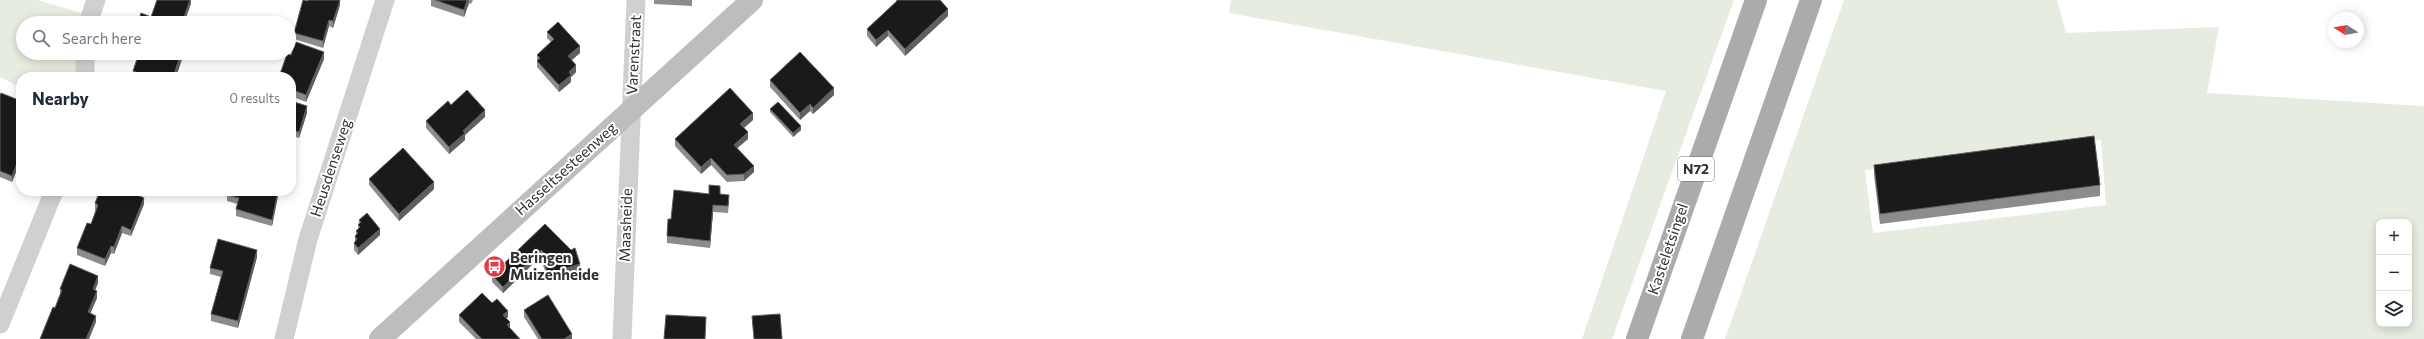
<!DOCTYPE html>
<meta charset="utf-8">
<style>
:root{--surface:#fff;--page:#f6f6f7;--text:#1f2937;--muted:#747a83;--line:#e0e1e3}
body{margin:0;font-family:Commissioner,sans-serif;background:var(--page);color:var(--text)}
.controls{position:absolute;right:12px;bottom:12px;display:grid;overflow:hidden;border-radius:8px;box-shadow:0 2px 10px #0003}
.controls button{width:36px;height:36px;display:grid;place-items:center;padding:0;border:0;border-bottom:1px solid var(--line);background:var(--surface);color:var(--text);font:20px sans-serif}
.compass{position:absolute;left:2328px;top:12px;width:36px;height:36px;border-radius:50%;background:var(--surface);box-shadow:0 2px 10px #0003;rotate:281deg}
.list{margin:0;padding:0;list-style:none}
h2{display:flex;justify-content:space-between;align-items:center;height:52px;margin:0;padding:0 16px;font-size:17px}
h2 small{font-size:13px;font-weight:400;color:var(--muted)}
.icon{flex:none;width:22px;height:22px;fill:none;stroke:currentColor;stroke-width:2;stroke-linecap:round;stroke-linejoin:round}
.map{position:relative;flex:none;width:2424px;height:339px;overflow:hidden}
.search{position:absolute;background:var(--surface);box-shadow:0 2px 10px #0003;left:16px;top:16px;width:280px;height:44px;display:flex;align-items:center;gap:10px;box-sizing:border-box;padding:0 14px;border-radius:22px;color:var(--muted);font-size:15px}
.panel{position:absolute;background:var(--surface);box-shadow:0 2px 10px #0003;left:16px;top:72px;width:280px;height:124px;border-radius:16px}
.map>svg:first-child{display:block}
</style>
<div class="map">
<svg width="2424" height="339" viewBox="0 0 2424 339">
<rect width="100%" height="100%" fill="#fff"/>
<g fill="#e6ecdf" fill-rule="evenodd">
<path d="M 0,0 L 37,0 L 81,13 L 78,23 L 23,23 L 23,53 L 78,53 L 78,77 L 21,77 L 21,88 L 0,77 Z"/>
<path d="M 1231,0 L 1734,0 L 1612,339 L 1582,339 L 1666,91 L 1229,13 Z"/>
<path d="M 1844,0 L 2057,0 L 2066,33 L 2219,27 L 2207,93 L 2424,106 L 2424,339 L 1725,339 ZM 2101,140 L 2106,205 L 1873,233 L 1865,170 ZM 2379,222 L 2409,222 L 2409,324 L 2379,324 Z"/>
</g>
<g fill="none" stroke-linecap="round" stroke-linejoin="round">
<g stroke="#d0d0d0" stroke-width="19">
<path d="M 88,23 L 96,0"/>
<path d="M 85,77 L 85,53"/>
<path d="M 0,324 L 54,191"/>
<path d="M 284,339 L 308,239 L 385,0"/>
<path d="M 622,339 L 636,0"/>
</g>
<path stroke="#bdbdbd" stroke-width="22" d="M 380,339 L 752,0"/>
<g stroke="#ababab" stroke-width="22">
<path d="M 1637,339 L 1756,0"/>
<path d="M 1692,339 L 1811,0"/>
</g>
</g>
<g fill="#8c8c8c">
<path d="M 340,0 L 340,5 L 333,28 L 329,26 L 323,48 L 294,39 L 294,33 L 308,1 Z"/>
<path d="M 431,0 L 473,0 L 471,4 L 469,3 L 464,17 L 431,6 Z"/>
<path d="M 654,0 L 692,0 L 692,6 L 654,4 Z"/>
<path d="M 896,0 L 940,0 L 948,16 L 905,56 L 888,36 L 876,47 L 867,36 L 867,29 L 896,2 Z"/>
<path d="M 547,32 L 580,53 L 572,60 L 576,72 L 571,77 L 571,82 L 559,92 L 537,67 L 537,55 L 551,42 L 547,38 Z"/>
<path d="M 184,53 L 176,77 L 133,77 L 133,71 Z"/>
<path d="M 291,55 L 324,59 L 306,102 L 291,96 Z"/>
<path d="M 770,80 L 834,95 L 813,114 L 810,111 L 800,120 L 770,87 Z"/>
<path d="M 0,95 L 21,101 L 21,160 L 12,182 L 0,177 Z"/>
<path d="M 291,101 L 307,113 L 299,138 L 296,137 L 293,148 L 291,147 Z"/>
<path d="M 451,105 L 485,117 L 465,135 L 465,140 L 449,154 L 426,128 L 426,121 Z"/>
<path d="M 770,109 L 801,130 L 793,137 L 770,112 Z"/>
<path d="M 753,120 L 744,128 L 748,139 L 737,148 L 754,172 L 744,181 L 727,182 L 711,165 L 701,174 L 675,146 L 675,139 Z"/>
<path d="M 1874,165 L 2100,185 L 2100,196 L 1880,224 L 1874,175 Z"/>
<path d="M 369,179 L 434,189 L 399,221 L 369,185 Z"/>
<path d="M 134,191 L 134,194 L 144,204 L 131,236 L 122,233 L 114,254 L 111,253 L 105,266 L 77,255 L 77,248 L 91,224 L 96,211 L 95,210 L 95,203 Z"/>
<path d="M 279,191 L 272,226 L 236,216 L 236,209 L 237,204 L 227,201 L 227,195 Z"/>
<path d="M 720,194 L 729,202 L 728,213 L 713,212 L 710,248 L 667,243 L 667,236 L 671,219 Z"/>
<path d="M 359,220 L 380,235 L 358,255 L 354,250 L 354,243 L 355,242 L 355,236 L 356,235 L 356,231 L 358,229 Z"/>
<path d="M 545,224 L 580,270 L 548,280 L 543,265 L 543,258 L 541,256 L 503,293 L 492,282 L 492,275 Z"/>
<path d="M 257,257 L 238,328 L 211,321 L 211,314 L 221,277 L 210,274 L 210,268 Z"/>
<path d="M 98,283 L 95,290 L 97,298 L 90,313 L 96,322 L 55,308 L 60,296 L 60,289 Z"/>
<path d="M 492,303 L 508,317 L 506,319 L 510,328 L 520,339 L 476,339 L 459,322 L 459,315 Z"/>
<path d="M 524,310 L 572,339 L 538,339 L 524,317 Z"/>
</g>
<g fill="#5f5f5f">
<path d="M 190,0 L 191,0 L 191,4 L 184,23 L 182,23 Z"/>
<path d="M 340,0 L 340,5 L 333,28 L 333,21 Z"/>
<path d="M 467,0 L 469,0 L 469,3 L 464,17 L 464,10 Z"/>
<path d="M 948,9 L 948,16 L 905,56 L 905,49 Z"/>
<path d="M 329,20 L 329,26 L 323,48 L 323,41 Z"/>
<path d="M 888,30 L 888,36 L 876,47 L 876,40 Z"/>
<path d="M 580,46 L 580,53 L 568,63 L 568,56 Z"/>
<path d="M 324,52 L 324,59 L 306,102 L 306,95 Z"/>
<path d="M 181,53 L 184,53 L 176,77 L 173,77 Z"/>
<path d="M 576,65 L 576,72 L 571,77 L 571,82 L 559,92 L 559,85 L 569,72 Z"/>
<path d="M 834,88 L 834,95 L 813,114 L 813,108 Z"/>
<path d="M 810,104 L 810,111 L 800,120 L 800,113 Z"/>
<path d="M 307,106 L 307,113 L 299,138 L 299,132 Z"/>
<path d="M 485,110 L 485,117 L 465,135 L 465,140 L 449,154 L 449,147 L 463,131 Z"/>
<path d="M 753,113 L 753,120 L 740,131 L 740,124 Z"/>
<path d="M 801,126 L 801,130 L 793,137 L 793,133 Z"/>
<path d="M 296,131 L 296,137 L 293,148 L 293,141 Z"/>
<path d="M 748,132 L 748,139 L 734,151 L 734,145 Z"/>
<path d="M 21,153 L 21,160 L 12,182 L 12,176 Z"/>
<path d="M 711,158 L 711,165 L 701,174 L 701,167 Z"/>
<path d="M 754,166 L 754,172 L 744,181 L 744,174 Z"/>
<path d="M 434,182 L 434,189 L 399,221 L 399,214 Z"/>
<path d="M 278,191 L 279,191 L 272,226 L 272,220 Z"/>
<path d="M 144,198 L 144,204 L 131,236 L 131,230 Z"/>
<path d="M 713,205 L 713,212 L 710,248 L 710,241 Z"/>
<path d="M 122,226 L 122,233 L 114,254 L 114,247 Z"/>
<path d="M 380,229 L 380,235 L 358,255 L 358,248 Z"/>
<path d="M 111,246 L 111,253 L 105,266 L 105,259 Z"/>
<path d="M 257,250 L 257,257 L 238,328 L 238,321 Z"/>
<path d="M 541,250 L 541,256 L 503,293 L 503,287 Z"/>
<path d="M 580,264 L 580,270 L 548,280 L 548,274 Z"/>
<path d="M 98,276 L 98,283 L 93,296 L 93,289 Z"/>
<path d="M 97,291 L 97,298 L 88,319 L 88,312 Z"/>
<path d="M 508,311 L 508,317 L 503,322 L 503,315 Z"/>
<path d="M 96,316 L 96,322 L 89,339 L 86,339 Z"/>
<path d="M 510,322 L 510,329 L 507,325 Z"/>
<path d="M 572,334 L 572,339 L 564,339 Z"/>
</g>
<g fill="#1a1a1a" stroke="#5f5f5f">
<path d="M 157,0 L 190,0 L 182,23 L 138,23 L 141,13 L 151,17 Z"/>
<path d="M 303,0 L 308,1 L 308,0 L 340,0 L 333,21 L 329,20 L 323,41 L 294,33 Z"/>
<path d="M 435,0 L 467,0 L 464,10 Z"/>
<path d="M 898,0 L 940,0 L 948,9 L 905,49 L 888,30 L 876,40 L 867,29 Z"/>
<path d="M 558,22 L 580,46 L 568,56 L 576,65 L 569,72 L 571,75 L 559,85 L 537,61 L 540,58 L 537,55 L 554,39 L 547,32 Z"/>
<path d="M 296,42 L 324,52 L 306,95 L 291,89 L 291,77 L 279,77 L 287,54 L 291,55 Z"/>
<path d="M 800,52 L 834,88 L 813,108 L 810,104 L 800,113 L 770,80 Z"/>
<path d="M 139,53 L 181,53 L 173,77 L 150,77 L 133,71 Z"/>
<path d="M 730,88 L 753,113 L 740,124 L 748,132 L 734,145 L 754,166 L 744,174 L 727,175 L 711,158 L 701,167 L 675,139 Z"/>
<path d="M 467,90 L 485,110 L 463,131 L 465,133 L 449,147 L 426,121 L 448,101 L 451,105 Z"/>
<path d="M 1,93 L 21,101 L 21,145 L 19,150 L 21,151 L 21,153 L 12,176 L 0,171 L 0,95 Z"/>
<path d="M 291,101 L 307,106 L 299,132 L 296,131 L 293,141 L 291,140 Z"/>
<path d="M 778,102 L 801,126 L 793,133 L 770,109 Z"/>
<path d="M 2094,136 L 2100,185 L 1880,214 L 1874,165 Z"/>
<path d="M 403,148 L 434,182 L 399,214 L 369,179 Z"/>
<path d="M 709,185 L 720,186 L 720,194 L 729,195 L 728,206 L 713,205 L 710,241 L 667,236 L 668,219 L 671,219 L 674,190 L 709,194 Z"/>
<path d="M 100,191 L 134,191 L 133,193 L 144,198 L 131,230 L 122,226 L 114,247 L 111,246 L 105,259 L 77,248 L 87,223 L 91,224 L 98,205 L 95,203 Z"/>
<path d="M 229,191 L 278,191 L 272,220 L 236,209 L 239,198 L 227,195 Z"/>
<path d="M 367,213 L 380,229 L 358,248 L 354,243 L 357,239 L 355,236 L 358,233 L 356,231 L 360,227 L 358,225 L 361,222 L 359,220 Z"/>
<path d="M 545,224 L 571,250 L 575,248 L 580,264 L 548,274 L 543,259 L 548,257 L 541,250 L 503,287 L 492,275 Z"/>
<path d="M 218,239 L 257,250 L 238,321 L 211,314 L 223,271 L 210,268 Z"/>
<path d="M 70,264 L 98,276 L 93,289 L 97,291 L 88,312 L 96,316 L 86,339 L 40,339 L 53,307 L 55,308 L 58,300 L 62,290 L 60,289 Z"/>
<path d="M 482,293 L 492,303 L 497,299 L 508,311 L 503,315 L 510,322 L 507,325 L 520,339 L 482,339 L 459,315 Z"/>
<path d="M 548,295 L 572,334 L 564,339 L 542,339 L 524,310 Z"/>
<path d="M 780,314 L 782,339 L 754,339 L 752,316 Z"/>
<path d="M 666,315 L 706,317 L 705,339 L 664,339 Z"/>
</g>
<defs>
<symbol id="bus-disc" viewBox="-11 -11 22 22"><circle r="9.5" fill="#e63946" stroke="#fff"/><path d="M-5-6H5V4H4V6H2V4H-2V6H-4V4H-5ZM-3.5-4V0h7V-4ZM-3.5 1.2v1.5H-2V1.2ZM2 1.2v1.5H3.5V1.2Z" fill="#fff"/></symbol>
</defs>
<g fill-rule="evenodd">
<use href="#bus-disc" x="482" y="254" width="25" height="25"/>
</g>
<g text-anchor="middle" stroke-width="4" stroke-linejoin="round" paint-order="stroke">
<rect fill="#fff" stroke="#707070" stroke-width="1" x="1678" y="157" width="36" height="24" rx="3"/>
<g font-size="14" font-weight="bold" fill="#333">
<text x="1696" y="174">N72</text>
</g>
<g font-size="15" fill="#333" stroke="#fff">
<text transform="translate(634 55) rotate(-87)" y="5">Varenstraat</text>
<text transform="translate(331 168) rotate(-72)" y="5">Heusdenseweg</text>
<text transform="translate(566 169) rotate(-42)" y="5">Hasseltsesteenweg</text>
<text transform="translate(626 225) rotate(-88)" y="5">Maasheide</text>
<text transform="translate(1668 249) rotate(-71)" y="5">Kasteletsingel</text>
</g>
<g font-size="15" font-weight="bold" fill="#333" stroke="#fff" text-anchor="start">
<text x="510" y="263">Beringen<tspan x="510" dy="17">Muizenheide</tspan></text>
</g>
</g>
</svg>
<div class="controls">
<button>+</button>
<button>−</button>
<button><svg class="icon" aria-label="layers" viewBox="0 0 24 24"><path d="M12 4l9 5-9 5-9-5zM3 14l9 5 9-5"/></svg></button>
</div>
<svg class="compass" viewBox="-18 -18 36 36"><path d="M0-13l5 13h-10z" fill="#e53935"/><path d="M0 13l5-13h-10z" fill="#747a83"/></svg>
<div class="search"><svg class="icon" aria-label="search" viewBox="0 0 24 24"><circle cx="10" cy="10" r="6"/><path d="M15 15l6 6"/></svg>Search here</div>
<section class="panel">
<h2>Nearby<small>0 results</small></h2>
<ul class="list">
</ul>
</section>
</div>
